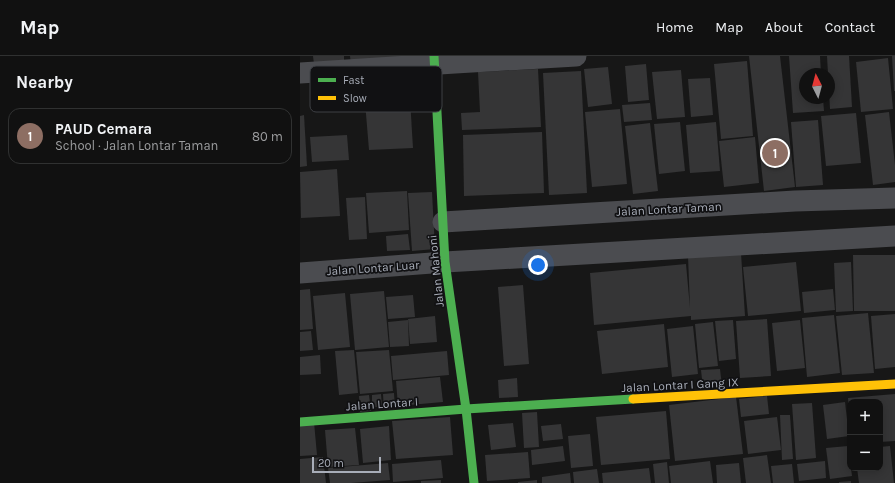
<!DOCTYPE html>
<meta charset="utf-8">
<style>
:root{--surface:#111;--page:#1a1a1a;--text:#f1f3f6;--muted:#9c9d9f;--line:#303131;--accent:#757880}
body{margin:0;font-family:Karla,sans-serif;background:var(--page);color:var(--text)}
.controls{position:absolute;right:12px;bottom:12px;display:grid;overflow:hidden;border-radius:8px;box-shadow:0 2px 10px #0003}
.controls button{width:36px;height:36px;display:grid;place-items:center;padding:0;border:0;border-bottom:1px solid var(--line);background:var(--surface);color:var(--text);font:20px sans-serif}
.compass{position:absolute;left:499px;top:12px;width:36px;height:36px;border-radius:50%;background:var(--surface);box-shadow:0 2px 10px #0003;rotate:354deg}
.scale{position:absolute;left:12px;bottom:10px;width:69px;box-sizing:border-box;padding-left:4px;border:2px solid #a8adb8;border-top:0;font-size:11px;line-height:14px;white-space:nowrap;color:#a8adb8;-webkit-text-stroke:3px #111113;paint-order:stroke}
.you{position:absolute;left:238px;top:209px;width:14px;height:14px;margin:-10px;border:3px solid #fff;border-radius:50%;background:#1a73e8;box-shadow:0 0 0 6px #1a73e833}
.badge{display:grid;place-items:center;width:26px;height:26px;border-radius:50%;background:var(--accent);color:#fff;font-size:13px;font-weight:700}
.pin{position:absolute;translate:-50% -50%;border:2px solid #fff;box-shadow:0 1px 4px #0006}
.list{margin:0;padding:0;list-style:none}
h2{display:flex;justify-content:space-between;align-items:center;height:52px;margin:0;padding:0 16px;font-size:17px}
h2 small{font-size:13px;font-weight:400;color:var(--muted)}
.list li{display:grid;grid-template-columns:26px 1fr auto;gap:12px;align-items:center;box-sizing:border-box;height:56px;margin:0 8px 8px;padding:0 8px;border:1px solid var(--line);border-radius:12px}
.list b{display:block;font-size:15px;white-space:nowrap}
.list p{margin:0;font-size:13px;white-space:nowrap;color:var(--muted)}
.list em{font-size:13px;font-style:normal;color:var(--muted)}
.map{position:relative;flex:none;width:595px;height:427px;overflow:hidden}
header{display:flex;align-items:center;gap:24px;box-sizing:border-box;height:56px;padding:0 20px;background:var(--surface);border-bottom:1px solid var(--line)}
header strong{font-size:19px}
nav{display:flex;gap:22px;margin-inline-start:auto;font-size:14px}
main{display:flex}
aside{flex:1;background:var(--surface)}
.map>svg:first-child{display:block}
</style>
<header>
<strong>Map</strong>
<nav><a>Home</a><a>Map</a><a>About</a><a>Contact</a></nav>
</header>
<main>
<aside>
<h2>Nearby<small></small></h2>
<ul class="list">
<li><span class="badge" style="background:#8d6e63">1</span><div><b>PAUD Cemara</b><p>School · Jalan Lontar Taman</p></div><em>80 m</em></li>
</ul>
</aside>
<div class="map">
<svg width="595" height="427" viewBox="0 0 595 427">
<rect width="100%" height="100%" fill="#171717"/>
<g fill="#353536">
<path d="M 13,0 L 44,0 L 44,5 L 14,8 Z"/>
<path d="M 50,0 L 116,0 L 51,8 Z"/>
<path d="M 449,0 L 480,0 L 495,131 L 464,135 Z"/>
<path d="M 489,0 L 520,0 L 521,18 L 505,18 L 505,42 L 523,42 L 524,55 L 493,57 Z"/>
<path d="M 527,0 L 549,0 L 552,51 L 530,53 Z"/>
<path d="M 592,0 L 595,0 L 595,35 L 594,35 Z"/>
<path d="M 588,2 L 593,53 L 561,56 L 556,6 Z"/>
<path d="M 447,5 L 453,80 L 421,83 L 414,8 Z"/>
<path d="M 346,8 L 349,44 L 328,46 L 325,10 Z"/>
<path d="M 308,11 L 312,48 L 288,51 L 284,13 Z"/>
<path d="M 238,13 L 241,71 L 162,74 L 161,57 L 180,56 L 178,16 Z"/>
<path d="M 381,14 L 385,61 L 357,63 L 352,16 Z"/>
<path d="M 281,15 L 287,137 L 249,139 L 243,17 Z"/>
<path d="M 410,22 L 413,59 L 391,61 L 388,23 Z"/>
<path d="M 110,43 L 113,92 L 69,94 L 65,46 Z"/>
<path d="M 350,47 L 352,64 L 324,66 L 322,49 Z"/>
<path d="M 320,53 L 327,128 L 292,131 L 285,56 Z"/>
<path d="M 589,56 L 595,109 L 595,126 L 573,129 L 565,59 Z"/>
<path d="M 556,57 L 561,107 L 526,110 L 521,60 Z"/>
<path d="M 4,59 L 7,110 L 0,111 L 0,60 Z"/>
<path d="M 518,64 L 523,129 L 496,131 L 491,66 Z"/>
<path d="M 380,66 L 385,115 L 359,118 L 354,68 Z"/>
<path d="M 416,66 L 420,115 L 390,117 L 386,69 Z"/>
<path d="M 350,67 L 358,135 L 333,138 L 325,70 Z"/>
<path d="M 242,76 L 244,137 L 164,140 L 163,79 Z"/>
<path d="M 47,79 L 49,104 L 12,106 L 10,81 Z"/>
<path d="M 455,81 L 459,127 L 424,131 L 419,85 Z"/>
<path d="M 37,113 L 40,160 L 1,162 L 0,116 Z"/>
<path d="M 107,135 L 109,174 L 69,177 L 66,137 Z"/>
<path d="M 132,136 L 135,193 L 112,195 L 108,137 Z"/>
<path d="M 65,141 L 67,183 L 49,184 L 46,142 Z"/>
<path d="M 108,178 L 110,194 L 87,195 L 86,180 Z"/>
<path d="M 441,197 L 445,260 L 391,264 L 391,260 L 294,269 L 290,217 L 386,208 L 390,252 L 388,200 Z"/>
<path d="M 553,199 L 595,199 L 595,255 L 554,255 Z"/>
<path d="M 496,206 L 501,255 L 448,260 L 443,211 Z"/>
<path d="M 551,206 L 553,255 L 536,256 L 534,207 Z"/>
<path d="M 223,229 L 229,308 L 204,310 L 198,231 Z"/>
<path d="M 10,233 L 13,273 L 0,274 L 0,234 Z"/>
<path d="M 533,233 L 535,254 L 504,257 L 502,236 Z"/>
<path d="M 84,235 L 89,291 L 55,294 L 50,238 Z"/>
<path d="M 45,237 L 50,291 L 18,294 L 13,240 Z"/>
<path d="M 113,239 L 115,261 L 88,263 L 86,241 Z"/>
<path d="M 568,257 L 574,317 L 542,319 L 536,260 Z"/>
<path d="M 595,258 L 595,311 L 575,313 L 571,260 Z"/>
<path d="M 534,259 L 540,317 L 507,321 L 502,262 Z"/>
<path d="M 135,260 L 137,286 L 110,288 L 108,263 Z"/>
<path d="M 467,263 L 471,320 L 440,322 L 436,265 Z"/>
<path d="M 108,264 L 109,290 L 90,291 L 88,266 Z"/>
<path d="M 433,264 L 436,303 L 419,305 L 415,265 Z"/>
<path d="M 500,264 L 505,312 L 477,315 L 472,267 Z"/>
<path d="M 413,266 L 418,310 L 399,312 L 395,268 Z"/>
<path d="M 364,268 L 368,311 L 302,318 L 297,275 Z"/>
<path d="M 393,270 L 398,318 L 372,321 L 367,273 Z"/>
<path d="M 11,275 L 13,294 L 0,295 L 0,276 Z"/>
<path d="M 54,294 L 58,337 L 39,339 L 35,295 Z"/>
<path d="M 89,294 L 93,335 L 60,338 L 56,296 Z"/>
<path d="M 147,295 L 149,319 L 93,324 L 91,300 Z"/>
<path d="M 20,299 L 21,318 L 0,319 L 0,301 Z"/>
<path d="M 420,313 L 422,330 L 403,332 L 401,314 Z"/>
<path d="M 140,321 L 143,346 L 98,350 L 96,325 Z"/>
<path d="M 217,322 L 218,341 L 199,342 L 198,324 Z"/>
<path d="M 94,337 L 95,352 L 84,353 L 83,338 Z"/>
<path d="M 81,338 L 82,351 L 72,351 L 72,339 Z"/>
<path d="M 595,338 L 595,385 L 580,386 L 580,346 L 550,346 L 550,355 L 549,355 L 548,342 Z"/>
<path d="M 69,339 L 71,355 L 60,356 L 59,340 Z"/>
<path d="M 467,340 L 469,358 L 441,361 L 439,343 Z"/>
<path d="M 436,341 L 443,398 L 375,405 L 369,349 Z"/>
<path d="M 545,346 L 549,380 L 527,383 L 523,349 Z"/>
<path d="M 512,347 L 516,402 L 496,404 L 492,348 Z"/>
<path d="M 366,355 L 370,403 L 301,409 L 296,361 Z"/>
<path d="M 237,356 L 239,391 L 224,392 L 222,357 Z"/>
<path d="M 480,359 L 490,359 L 493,403 L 482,404 Z"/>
<path d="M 150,361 L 153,399 L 96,403 L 92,365 Z"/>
<path d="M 477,361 L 481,394 L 448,398 L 444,365 Z"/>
<path d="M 14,366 L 17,399 L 0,400 L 0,368 Z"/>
<path d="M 213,367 L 216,391 L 191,394 L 188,369 Z"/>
<path d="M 261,368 L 263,383 L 243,385 L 241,370 Z"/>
<path d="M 89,370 L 91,404 L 63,407 L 60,373 Z"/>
<path d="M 55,372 L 59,409 L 28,411 L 25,374 Z"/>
<path d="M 290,378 L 293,410 L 271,412 L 268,380 Z"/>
<path d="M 263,390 L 265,405 L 232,409 L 231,394 Z"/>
<path d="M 548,390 L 552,420 L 530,423 L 526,392 Z"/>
<path d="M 590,390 L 594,427 L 559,427 L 557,412 L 580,412 L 580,391 Z"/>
<path d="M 228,396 L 230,422 L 187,425 L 185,399 Z"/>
<path d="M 467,399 L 471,427 L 446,427 L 443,402 Z"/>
<path d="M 23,401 L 26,427 L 0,427 L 0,403 Z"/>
<path d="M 141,404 L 143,422 L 93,426 L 92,408 Z"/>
<path d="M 410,405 L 413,427 L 371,427 L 369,410 Z"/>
<path d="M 525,405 L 526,422 L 499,425 L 497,408 Z"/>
<path d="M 367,406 L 369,427 L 355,427 L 353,408 Z"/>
<path d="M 88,407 L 90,424 L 51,427 L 30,427 L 28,412 Z"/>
<path d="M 439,407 L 441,427 L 417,427 L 416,409 Z"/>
<path d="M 492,408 L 494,427 L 473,427 L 471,410 Z"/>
<path d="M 349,412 L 351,427 L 303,427 L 302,417 Z"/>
<path d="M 297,413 L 299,427 L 274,427 L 273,416 Z"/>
<path d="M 270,417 L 271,427 L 242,427 L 242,421 Z"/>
<path d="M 141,424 L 141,427 L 121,427 L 121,425 Z"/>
<path d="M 237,424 L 237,427 L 218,427 L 218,426 Z"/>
<path d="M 551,425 L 551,427 L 539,427 L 539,426 Z"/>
</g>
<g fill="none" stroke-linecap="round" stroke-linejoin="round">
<g stroke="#4b4c50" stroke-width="21">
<path d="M 0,17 L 155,7 L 276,0"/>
<path d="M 143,166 L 495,145 L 595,142"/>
<path d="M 0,217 L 145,206 L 595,180"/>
</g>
<g stroke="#4caf50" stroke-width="9">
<path d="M 134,0 L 145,206 L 166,353 L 174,427"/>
<path d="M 0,366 L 166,353 L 333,343"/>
</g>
<path stroke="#ffc107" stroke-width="9" d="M 333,343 L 595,328"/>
</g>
<g text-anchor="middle" stroke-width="3.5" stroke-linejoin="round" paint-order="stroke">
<g font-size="12" fill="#a8adb8" stroke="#111113">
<text transform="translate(369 153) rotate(-3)" y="4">Jalan Lontar Taman</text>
<text transform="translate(73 212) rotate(-4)" y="4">Jalan Lontar Luar</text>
<text transform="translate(136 215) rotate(-96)" y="4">Jalan Mahoni</text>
<text transform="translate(380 329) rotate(-3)" y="4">Jalan Lontar I Gang IX</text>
<text transform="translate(82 348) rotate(-4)" y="4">Jalan Lontar I</text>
</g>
</g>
<rect x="10" y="10" width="132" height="46" rx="6" fill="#111113" stroke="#3e4045" stroke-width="1"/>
<rect x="18" y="22" width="18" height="4" fill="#4caf50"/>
<rect x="18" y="40" width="18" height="4" fill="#ffc107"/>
<g font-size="11" fill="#a8adb8">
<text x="43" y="28">Fast</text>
<text x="43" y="46">Slow</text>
</g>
</svg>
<div class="controls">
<button>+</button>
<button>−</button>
</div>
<svg class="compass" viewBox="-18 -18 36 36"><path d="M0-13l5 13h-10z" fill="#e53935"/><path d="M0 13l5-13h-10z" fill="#9c9d9f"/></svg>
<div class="scale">20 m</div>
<div class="you"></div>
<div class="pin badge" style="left:475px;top:97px;background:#8d6e63">1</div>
</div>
</main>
